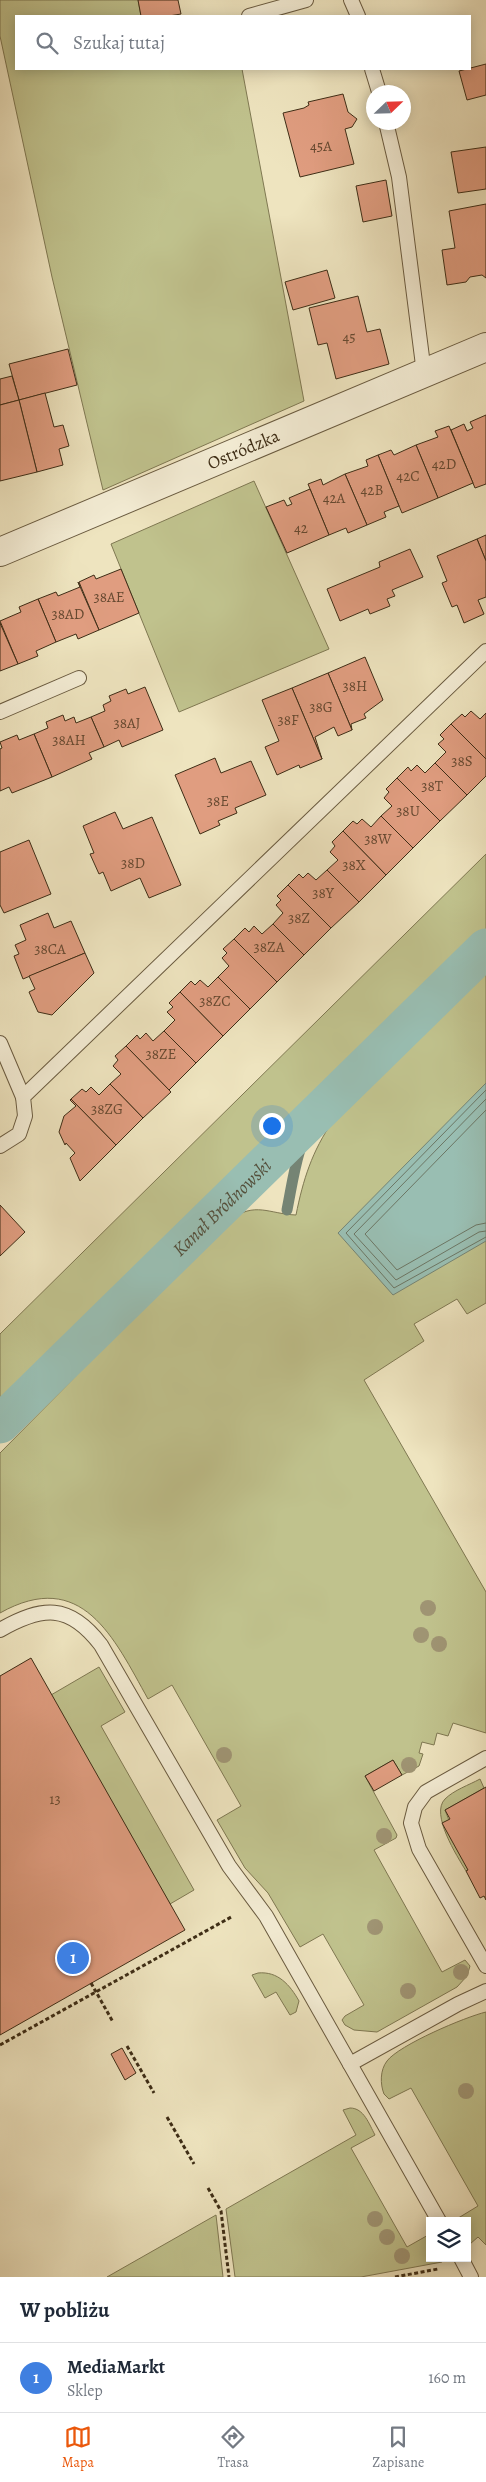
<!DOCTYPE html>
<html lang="pl">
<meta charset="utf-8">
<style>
:root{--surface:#fff;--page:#f6f6f7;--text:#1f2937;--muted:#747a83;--line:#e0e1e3;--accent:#ea580c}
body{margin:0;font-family:Alegreya,serif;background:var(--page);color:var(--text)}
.controls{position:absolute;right:15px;bottom:15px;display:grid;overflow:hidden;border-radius:0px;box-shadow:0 2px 12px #0003}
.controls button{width:45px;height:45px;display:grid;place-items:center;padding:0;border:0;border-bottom:1px solid var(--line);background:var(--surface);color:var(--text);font:25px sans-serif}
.compass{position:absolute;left:366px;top:85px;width:45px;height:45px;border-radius:50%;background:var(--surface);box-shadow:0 2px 12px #0003;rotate:67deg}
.you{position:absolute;left:271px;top:1125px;width:18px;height:18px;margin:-12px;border:4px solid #fff;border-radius:50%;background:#1a73e8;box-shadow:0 0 0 8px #1a73e833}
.badge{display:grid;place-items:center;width:32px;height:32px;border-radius:50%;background:var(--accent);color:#fff;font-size:16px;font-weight:700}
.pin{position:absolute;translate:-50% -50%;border:2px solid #fff;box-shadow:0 1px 5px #0006}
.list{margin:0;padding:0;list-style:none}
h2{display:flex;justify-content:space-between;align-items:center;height:65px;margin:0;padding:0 20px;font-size:21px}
h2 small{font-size:16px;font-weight:400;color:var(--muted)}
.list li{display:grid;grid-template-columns:32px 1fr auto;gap:15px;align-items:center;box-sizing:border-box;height:70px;padding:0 20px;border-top:1px solid var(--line)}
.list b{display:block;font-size:19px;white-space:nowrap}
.list p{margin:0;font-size:16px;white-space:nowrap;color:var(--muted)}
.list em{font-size:16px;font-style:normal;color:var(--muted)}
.icon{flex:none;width:28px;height:28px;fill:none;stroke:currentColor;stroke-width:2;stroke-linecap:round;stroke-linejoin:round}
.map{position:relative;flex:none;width:486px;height:2277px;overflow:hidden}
.search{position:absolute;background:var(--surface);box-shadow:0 2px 12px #0003;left:15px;right:15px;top:15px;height:55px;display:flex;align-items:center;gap:12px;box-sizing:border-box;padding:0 18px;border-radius:0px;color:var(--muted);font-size:19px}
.sheet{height:135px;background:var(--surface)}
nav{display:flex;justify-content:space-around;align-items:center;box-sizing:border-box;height:70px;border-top:1px solid var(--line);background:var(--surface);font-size:14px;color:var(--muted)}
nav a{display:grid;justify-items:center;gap:2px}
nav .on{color:var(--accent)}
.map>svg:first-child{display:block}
</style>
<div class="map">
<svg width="486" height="2277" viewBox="0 0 486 2277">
<rect width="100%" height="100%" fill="#eee4bf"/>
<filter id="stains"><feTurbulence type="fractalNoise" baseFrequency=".004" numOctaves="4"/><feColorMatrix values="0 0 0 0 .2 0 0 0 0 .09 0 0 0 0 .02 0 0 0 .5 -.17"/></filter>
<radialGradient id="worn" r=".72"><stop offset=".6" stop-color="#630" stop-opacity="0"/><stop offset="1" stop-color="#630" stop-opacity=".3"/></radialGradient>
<g fill="#c0c28d" stroke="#7f7852">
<path d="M 0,0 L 138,0 L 141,16 L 16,16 L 16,69 L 242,69 L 304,401 L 103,490 L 52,277 L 0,36 Z"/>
<path d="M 254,481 L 329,649 L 179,712 L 111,544 Z"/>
<path d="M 486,854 L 486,931 L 0,1399 L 0,1334 Z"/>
<path d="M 486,971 L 486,1303 L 467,1314 L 457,1299 L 414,1324 L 424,1341 L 364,1380 L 486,1592 L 486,1733 L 453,1723 L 448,1736 L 437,1733 L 434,1745 L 422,1742 L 419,1753 L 423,1754 L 419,1766 L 402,1775 L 393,1760 L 365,1776 L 397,1835 L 396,1838 L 374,1850 L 442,1972 L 465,1960 L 470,1966 L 467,1976 L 457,1987 L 377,2032 L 354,2030 L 345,2025 L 342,2020 L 345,2016 L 364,2005 L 323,1934 L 300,1947 L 268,1893 L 245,1868 L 217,1820 L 241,1806 L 172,1685 L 148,1699 C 114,1638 82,1567 0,1613 L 0,1453 L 230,1220 C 255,1201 269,1214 296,1215 C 303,1180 312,1151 333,1121 Z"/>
<path d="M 99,1667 L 125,1712 L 101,1726 L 194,1890 L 170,1904 L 51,1695 Z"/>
<path d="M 480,1779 L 484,1788 L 445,1810 L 468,1870 L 466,1871 C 457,1856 430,1814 445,1799 C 454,1790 469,1785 480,1779 Z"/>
<path d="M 258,1973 C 278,1971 290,1985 299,2001 L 296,2012 L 290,2015 L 276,1992 L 265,1998 L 252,1975 Z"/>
<path d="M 486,2012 L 486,2245 L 478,2237 L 470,2244 L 467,2241 L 467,2221 L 455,2220 L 478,2206 L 411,2088 L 389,2099 L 384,2094 C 380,2084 380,2070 387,2061 C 399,2045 465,2017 486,2012 Z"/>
<path d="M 350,2108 C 364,2108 369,2124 375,2135 L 351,2148 L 407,2247 L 430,2234 L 430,2258 L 441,2258 L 442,2262 L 361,2277 L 235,2277 L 226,2209 L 356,2135 L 343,2110 Z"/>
<path d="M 216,2215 L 223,2277 L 107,2277 Z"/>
</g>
<path fill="#99beb2" stroke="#758474" d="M 486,1083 L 486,1241 L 393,1295 L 338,1233 Z"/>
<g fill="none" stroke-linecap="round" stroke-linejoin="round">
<g stroke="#6c7664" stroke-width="1">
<path d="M 486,1090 L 346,1233 L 394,1288 L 486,1237"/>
<path d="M 486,1099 L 354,1234 L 396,1280 L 479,1232 L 486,1231"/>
<path d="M 486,1110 L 365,1234 L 397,1270 L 476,1225 L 486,1223"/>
</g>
<path stroke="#758474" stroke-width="11" d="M 287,1210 C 294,1175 297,1142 318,1113"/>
<path stroke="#99beb2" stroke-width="39" id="s1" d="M 0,1424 L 486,948"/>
</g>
<g fill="#e09d80" stroke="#3e2d16">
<path d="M 138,0 L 178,0 L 181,14 L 169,16 L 141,16 Z"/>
<path d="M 486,64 L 486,95 L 467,100 L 459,71 Z"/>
<path d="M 343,94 L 348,112 L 357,119 L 352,127 L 345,129 L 354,164 L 300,177 L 283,113 L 304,108 L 309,105 L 308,102 Z"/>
<path d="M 486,147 L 486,189 L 458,193 L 451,152 Z"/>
<path d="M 386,180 L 392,216 L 363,222 L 356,186 Z"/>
<path d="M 486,204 L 486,278 L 482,275 L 470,277 L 466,282 L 447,285 L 442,250 L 455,248 L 449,211 Z"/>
<path d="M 327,270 L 335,298 L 293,310 L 285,282 Z"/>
<path d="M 358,296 L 367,332 L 380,329 L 389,364 L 336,379 L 327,343 L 318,345 L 309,308 Z"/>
<path d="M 68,349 L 77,385 L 19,400 L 9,364 Z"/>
<path d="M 12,376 L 19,400 L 0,405 L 0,379 Z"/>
<path d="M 45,393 L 54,427 L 63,425 L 69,446 L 59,449 L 63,465 L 37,472 L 19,400 Z"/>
<path d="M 19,400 L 37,472 L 0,481 L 0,405 Z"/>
<path d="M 486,415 L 486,484 L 475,488 L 451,430 L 464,424 L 467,431 L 473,428 L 470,422 Z"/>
<path d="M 449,426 L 473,483 L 438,498 L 416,445 L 438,437 L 435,431 Z"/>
<path d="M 416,445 L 438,498 L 402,513 L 378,455 L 391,450 L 394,455 Z"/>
<path d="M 378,455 L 399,506 L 384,512 L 386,517 L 367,525 L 345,474 L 368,466 L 366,460 Z"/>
<path d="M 345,474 L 367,525 L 348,533 L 346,528 L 329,535 L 308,484 L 321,479 L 323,485 Z"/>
<path d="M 310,489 L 329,535 L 287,553 L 266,507 L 284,500 L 287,506 L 292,504 L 289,498 Z"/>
<path d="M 486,535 L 486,561 L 477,539 Z"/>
<path d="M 477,539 L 486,561 L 486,597 L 478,600 L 484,614 L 464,623 L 457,605 L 452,607 L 442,583 L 447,581 L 437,556 Z"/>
<path d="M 410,549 L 423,577 L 392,590 L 395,596 L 387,599 L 390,606 L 370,614 L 368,609 L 340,621 L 327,589 L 380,567 L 379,562 Z"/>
<path d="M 121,569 L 139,613 L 99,630 L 79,582 L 94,575 L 96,579 Z"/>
<path d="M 78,582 L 99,630 L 78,639 L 76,634 L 56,642 L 38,599 L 56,592 L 58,596 L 80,587 Z"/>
<path d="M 38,599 L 56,642 L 36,651 L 38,656 L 18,664 L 0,621 L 21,612 L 19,607 Z"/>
<path d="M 0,623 L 18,664 L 0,671 Z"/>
<path d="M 365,657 L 383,700 L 364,714 L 366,718 L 351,724 L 352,730 L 328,673 Z"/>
<path d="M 328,673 L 352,730 L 338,736 L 334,727 L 315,737 L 322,759 L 292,688 Z"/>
<path d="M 145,687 L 163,730 L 122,747 L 119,740 L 104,747 L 91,717 L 105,711 L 103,705 L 111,701 L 109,696 L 126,689 L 128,694 Z"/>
<path d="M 292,688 L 322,759 L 300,768 L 299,765 L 277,775 L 265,747 L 279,741 L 262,700 Z"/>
<path d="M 471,711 L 480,719 L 486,713 L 486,759 L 451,724 L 462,714 L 465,717 Z"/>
<path d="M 63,715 L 65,721 L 74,717 L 76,723 L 91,717 L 104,747 L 89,753 L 92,759 L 52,777 L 34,734 L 48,728 L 46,722 Z"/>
<path d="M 451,724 L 486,759 L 486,776 L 467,795 L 435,763 L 446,752 L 438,744 L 444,739 L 440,735 Z"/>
<path d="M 34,734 L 52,777 L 12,793 L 9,787 L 0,791 L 0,749 L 2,748 L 0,742 L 17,735 L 19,740 Z"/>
<path d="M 215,758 L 221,773 L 251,761 L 266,795 L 235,808 L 237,813 L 218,821 L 220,825 L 200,834 L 175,775 Z"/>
<path d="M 435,763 L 467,795 L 440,821 L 397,778 L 408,767 L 411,771 L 417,765 L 425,773 Z"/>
<path d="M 397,778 L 440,821 L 413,848 L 381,816 L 392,806 L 384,798 L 389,792 L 386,789 Z"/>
<path d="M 115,812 L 123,829 L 152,817 L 181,885 L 149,898 L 140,878 L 111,891 L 103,872 L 99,874 L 90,854 L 94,853 L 83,826 Z"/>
<path d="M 381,816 L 413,848 L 386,875 L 343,831 L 353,821 L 357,824 L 362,819 L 371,827 Z"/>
<path d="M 343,831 L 386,875 L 359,902 L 327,870 L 338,860 L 330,852 L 335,846 L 332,842 Z"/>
<path d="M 29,840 L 51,894 L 4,913 L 0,905 L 0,852 Z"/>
<path d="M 327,870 L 359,902 L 331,928 L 288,885 L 299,874 L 303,878 L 308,873 L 316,880 Z"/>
<path d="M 288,885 L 331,928 L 304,955 L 273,924 L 283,913 L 276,905 L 281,900 L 277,896 Z"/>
<path d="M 48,913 L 54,928 L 71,921 L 85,953 L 23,979 L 14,956 L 19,954 L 15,945 L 26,940 L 20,925 Z"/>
<path d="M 273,924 L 304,955 L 277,982 L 234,939 L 245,928 L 249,932 L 254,926 L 262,934 Z"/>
<path d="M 234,939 L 277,982 L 250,1009 L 218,977 L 229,966 L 222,958 L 227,953 L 223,949 Z"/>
<path d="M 85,953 L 94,973 L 52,1015 L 38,1012 L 29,992 L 35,989 L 29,976 Z"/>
<path d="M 218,977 L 250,1009 L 223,1036 L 180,992 L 191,981 L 195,985 L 200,980 L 208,987 Z"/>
<path d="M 180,992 L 223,1036 L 196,1063 L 164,1031 L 175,1020 L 167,1012 L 173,1007 L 169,1003 Z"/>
<path d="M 164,1031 L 196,1063 L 169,1090 L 126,1046 L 137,1035 L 140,1039 L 146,1033 L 153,1041 Z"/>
<path d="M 126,1046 L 171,1092 L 143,1118 L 110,1084 L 121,1074 L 113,1066 L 118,1060 L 115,1056 Z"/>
<path d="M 110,1084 L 143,1118 L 116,1145 L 71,1099 L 82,1089 L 86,1092 L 91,1087 L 99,1095 Z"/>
<path d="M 71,1099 L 116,1145 L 80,1181 L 70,1158 L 75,1153 L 66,1143 L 65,1145 L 59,1132 L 64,1116 L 76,1106 L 70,1100 Z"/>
<path d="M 0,1205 L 25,1232 L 0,1256 Z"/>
<path d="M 31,1658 L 185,1930 L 0,2035 L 0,1676 Z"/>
<path d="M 393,1760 L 402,1775 L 374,1791 L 365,1776 Z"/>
<path d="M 486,1787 L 486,1900 L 484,1896 L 480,1898 L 466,1871 L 468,1870 L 442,1823 L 450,1819 L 445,1810 Z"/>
<path d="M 122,2048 L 136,2073 L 125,2080 L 111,2054 Z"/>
</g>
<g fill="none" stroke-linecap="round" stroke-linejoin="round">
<defs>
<g id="lane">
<path d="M 351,0 L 358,16"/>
<path d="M 249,16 L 306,0"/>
<path d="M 372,69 L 379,92"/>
<path d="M 386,122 L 399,177 L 424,373"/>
<path d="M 0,712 L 79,678"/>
<path d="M 0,1043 L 23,1097"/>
<path d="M 0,1146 L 19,1134 L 25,1116 L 23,1097 L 486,651"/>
<path d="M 0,1630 C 42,1606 69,1603 101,1645 L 229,1866 L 266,1916 L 439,2221"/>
<path d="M 486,1758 L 426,1792 L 415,1807 L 411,1823 L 419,1849 L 486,1966"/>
<path d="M 350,2064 L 458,2004 L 486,1991"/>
<path d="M 461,2258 L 471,2277"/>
</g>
<g id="street">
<path id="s2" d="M 0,552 L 486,347"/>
</g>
</defs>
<use href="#lane" stroke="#6a5b40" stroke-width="16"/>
<use href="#street" stroke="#6a5b40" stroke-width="30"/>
<g stroke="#3e2d16" stroke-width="3" stroke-dasharray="4 2.5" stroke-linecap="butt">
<path d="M 91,1983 L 113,2022"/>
<path d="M 0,2045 L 233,1916"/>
<path d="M 127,2046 L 154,2093"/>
<path d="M 167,2117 L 194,2164"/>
<path d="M 208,2188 L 221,2211 L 229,2277"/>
<path d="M 395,2277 L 438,2269"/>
</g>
<use href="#lane" stroke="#f4edd5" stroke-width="14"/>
<use href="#street" stroke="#f4edd5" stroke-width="28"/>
</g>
<g fill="#9f9473">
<circle cx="428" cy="1608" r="8"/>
<circle cx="421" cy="1635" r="8"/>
<circle cx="439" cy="1644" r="8"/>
<circle cx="224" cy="1755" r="8"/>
<circle cx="409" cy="1765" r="8"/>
<circle cx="384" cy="1836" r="8"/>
<circle cx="375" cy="1927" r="8"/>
<circle cx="461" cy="1972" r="8"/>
<circle cx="408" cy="1991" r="8"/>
<circle cx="466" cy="2091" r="8"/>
<circle cx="375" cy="2219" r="8"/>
<circle cx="387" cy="2237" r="8"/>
<circle cx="402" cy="2256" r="8"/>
</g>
<g text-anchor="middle" stroke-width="5" stroke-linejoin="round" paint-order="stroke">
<g font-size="15" fill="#664930">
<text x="321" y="151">45A</text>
<text x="349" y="342">45</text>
<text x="444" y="469">42D</text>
<text x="408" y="481">42C</text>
<text x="372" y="495">42B</text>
<text x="334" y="503">42A</text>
<text x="301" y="533">42</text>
<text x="109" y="602">38AE</text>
<text x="68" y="619">38AD</text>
<text x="355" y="691">38H</text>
<text x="321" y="712">38G</text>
<text x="288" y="725">38F</text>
<text x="127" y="728">38AJ</text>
<text x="69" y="745">38AH</text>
<text x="462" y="766">38S</text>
<text x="432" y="791">38T</text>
<text x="218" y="806">38E</text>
<text x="408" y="816">38U</text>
<text x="378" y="844">38W</text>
<text x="133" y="868">38D</text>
<text x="354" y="870">38X</text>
<text x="323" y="898">38Y</text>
<text x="299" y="923">38Z</text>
<text x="269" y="952">38ZA</text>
<text x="50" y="954">38CA</text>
<text x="215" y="1006">38ZC</text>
<text x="161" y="1059">38ZE</text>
<text x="107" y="1114">38ZG</text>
<text x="55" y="1804">13</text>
</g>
<g font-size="18" fill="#3e2d16" stroke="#f4edd5">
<text dy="6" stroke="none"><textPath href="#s2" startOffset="264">Ostródzka</textPath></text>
</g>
<g font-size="19" font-style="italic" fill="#55513d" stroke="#f4edd5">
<text dy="7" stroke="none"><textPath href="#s1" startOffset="310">Kanał Bródnowski</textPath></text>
</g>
</g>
<rect width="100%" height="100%" filter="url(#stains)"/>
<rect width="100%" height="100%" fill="url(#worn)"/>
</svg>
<div class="controls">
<button><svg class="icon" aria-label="layers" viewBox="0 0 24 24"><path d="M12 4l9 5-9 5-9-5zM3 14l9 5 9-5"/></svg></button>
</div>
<svg class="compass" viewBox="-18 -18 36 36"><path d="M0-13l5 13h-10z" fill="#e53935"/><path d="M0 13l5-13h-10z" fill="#747a83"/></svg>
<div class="you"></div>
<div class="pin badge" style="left:73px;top:1958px;background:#3f7fe0">1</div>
<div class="search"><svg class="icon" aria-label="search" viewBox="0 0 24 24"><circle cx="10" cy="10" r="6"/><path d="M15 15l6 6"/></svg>Szukaj tutaj</div>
</div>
<section class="sheet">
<h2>W pobliżu<small></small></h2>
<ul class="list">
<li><span class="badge" style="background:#3f7fe0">1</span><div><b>MediaMarkt</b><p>Sklep</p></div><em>160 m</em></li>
</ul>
</section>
<nav>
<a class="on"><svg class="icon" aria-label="map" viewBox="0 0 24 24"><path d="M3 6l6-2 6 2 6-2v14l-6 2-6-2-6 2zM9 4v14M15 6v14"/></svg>Mapa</a>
<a><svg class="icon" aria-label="directions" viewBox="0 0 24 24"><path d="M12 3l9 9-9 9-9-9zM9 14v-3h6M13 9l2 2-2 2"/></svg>Trasa</a>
<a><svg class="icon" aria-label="saved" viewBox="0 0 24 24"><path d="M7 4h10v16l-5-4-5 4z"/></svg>Zapisane</a>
</nav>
